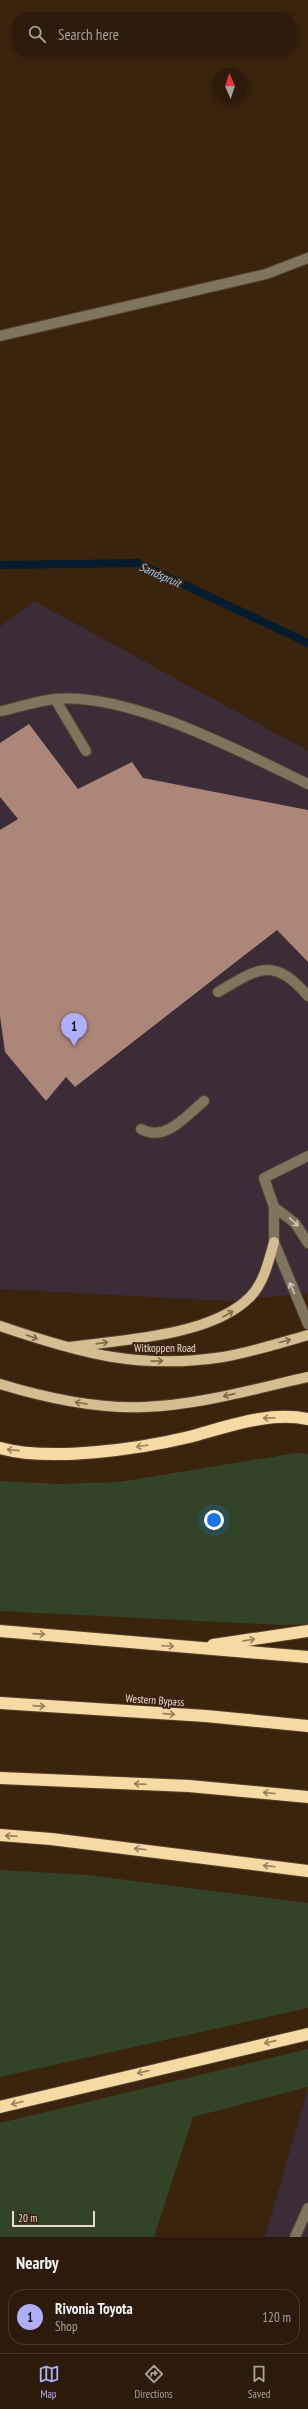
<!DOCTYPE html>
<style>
:root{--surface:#2c1b0a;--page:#382818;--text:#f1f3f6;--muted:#a6a19c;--line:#48392b;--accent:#aeaefb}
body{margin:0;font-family:"PT Sans Narrow",sans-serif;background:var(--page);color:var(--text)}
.compass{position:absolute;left:212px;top:68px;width:36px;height:36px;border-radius:50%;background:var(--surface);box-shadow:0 2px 6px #0003;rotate:357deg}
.scale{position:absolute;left:12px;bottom:10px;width:83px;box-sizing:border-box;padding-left:4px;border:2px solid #eadacd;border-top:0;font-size:11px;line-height:14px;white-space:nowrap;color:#eadacd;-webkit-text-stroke:3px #3b240e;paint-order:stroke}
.you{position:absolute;left:214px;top:1520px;width:14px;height:14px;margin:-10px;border:3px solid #fff;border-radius:50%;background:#1a73e8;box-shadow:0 0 0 6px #1a73e833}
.badge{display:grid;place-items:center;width:26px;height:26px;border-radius:50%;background:var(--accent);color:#111;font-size:13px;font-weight:700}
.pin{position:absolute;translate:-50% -33px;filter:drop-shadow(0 1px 2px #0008)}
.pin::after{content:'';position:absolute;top:21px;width:14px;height:12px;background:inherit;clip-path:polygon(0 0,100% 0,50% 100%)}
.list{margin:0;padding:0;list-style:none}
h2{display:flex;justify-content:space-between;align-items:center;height:52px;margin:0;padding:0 16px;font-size:17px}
h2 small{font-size:13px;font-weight:400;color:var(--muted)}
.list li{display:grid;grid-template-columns:26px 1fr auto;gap:12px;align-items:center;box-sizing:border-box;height:56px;margin:0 8px 8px;padding:0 8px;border:1px solid var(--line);border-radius:16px}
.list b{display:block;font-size:15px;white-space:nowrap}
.list p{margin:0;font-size:13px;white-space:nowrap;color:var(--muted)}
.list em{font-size:13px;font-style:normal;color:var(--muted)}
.icon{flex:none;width:22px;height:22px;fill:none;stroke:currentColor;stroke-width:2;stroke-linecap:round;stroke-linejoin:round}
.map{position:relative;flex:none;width:308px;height:2237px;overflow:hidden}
.search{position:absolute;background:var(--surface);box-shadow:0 2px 6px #0003;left:12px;right:12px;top:12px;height:44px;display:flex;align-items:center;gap:10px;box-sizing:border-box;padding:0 14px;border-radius:16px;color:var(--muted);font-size:15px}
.sheet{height:116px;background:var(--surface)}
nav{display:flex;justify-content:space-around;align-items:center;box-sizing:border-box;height:56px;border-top:1px solid var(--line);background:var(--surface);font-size:11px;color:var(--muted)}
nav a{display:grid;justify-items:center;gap:2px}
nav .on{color:var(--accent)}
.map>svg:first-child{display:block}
</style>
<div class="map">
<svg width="308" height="2237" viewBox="0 0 308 2237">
<rect width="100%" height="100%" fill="#3b240e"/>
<g fill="#3b2c38">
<path d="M 34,601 L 308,751 L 308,1293 L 228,1301 L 0,1289 L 0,627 Z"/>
<path d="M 308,2089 L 308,2237 L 265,2237 Z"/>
</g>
<g fill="#334327">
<path d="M 296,1453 L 308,1454 L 308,1624 L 282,1625 L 0,1611 L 0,1481 L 58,1484 L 119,1482 Z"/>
<path d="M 0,1870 L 88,1875 L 308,1903 L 308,2008 L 0,2077 Z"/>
<path d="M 308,2049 L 308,2087 L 193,2117 L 154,2237 L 0,2237 L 0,2123 Z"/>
</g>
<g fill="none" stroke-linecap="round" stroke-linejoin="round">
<path stroke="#041c2d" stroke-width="8" d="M 0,565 L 138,563 L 308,643"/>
</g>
<path fill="#ab8679" d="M 29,724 L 78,789 L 132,762 L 143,778 L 308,810 L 308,962 L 277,930 L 75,1087 L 66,1077 L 46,1101 L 5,1052 L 0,1016 L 0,830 L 18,819 L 0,797 L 0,743 Z"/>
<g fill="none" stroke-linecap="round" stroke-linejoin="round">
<defs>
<g id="minor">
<path d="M 0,336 L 266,274 L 308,258"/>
<path d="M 55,699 L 86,751"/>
<path d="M 2,711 C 19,707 37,701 55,699 C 130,692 241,752 308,784"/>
<path d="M 218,992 C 259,968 273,956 308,996"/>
<path d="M 141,1129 C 165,1143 187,1115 204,1101"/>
<path d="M 308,1156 L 264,1178 L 274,1207 L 274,1242 L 308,1324"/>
<path d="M 274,1207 L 295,1223 L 308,1243"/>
<path d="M 295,2237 L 308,2208"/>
</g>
<g id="major">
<path d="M 0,1326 C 79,1353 139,1370 223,1357 C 252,1352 280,1343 308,1335"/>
<path d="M 69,1347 C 122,1340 212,1336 250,1297 C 264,1283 269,1260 274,1242"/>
<path d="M 0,1384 C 46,1398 95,1409 144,1407 C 199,1405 254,1389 308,1377"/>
</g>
<g id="highway">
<path d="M 0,1448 C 50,1462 139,1449 189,1437 C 227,1427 268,1411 308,1419"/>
<path d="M 0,1631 L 308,1657"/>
<path d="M 213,1645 L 308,1631"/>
<path d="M 0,1703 L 206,1716 L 308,1726"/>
<path d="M 0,1778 L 189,1786 L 308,1797"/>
<path d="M 0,1835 L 51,1839 L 308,1871"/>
<path d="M 0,2107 L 308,2034"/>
</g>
</defs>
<use href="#minor" stroke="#57412d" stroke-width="12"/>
<use href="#major" stroke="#57412d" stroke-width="12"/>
<use href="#highway" stroke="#57412d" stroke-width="14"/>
<use href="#minor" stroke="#7f745e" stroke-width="10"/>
<use href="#major" stroke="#d4bd91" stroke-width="10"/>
<use href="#highway" stroke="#f6daa4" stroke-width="12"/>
</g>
<defs><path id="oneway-shaft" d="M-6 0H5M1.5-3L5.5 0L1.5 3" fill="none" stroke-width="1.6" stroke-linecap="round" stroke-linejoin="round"/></defs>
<g stroke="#d5c6b7">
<use href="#oneway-shaft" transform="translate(294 1222) rotate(43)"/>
<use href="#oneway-shaft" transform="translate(292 1288) rotate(-114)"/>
</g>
<g stroke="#806949">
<use href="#oneway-shaft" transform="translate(228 1314) rotate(-30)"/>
<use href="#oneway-shaft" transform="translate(32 1337) rotate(19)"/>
<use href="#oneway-shaft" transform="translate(285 1341) rotate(-15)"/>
<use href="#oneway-shaft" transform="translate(102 1343) rotate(-8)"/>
<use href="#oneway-shaft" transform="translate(157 1361) rotate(-1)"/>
<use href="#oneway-shaft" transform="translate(229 1395) rotate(167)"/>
<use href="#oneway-shaft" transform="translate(81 1403) rotate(-171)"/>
</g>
<g stroke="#987f59">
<use href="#oneway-shaft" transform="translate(269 1418) rotate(178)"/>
<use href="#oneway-shaft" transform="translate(142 1446) rotate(171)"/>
<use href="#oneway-shaft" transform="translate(13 1450) rotate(-174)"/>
<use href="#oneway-shaft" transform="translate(39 1634) rotate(4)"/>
<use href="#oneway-shaft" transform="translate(249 1640) rotate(-8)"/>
<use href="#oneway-shaft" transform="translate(168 1646) rotate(3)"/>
<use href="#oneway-shaft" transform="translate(39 1706) rotate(4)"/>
<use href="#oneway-shaft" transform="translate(169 1714) rotate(4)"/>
<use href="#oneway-shaft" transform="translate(140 1784) rotate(-178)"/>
<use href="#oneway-shaft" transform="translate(269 1793) rotate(-175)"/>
<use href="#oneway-shaft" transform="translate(11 1836) rotate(-176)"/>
<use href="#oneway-shaft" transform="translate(140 1849) rotate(-173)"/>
<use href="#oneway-shaft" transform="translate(269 1866) rotate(-173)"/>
<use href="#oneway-shaft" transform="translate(270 2042) rotate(167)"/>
<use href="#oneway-shaft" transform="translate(143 2072) rotate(167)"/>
<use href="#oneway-shaft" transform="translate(17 2103) rotate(166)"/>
</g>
<g text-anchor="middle" stroke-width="4" stroke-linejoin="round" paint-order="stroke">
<g font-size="11" fill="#eadacd" stroke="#3b240e">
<text x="165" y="1352">Witkoppen Road</text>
<text transform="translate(155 1700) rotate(4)" y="4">Western Bypass</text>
</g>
<g font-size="12" font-style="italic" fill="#93cbf7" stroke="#3b240e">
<text transform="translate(160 575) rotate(24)" y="4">Sandspruit</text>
</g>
</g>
</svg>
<svg class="compass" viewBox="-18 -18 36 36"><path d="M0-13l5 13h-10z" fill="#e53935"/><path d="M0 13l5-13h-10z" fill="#a6a19c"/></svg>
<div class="scale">20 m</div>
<div class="you"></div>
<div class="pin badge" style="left:74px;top:1046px">1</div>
<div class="search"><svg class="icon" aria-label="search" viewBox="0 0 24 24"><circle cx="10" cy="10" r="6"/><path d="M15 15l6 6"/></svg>Search here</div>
</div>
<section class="sheet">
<h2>Nearby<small></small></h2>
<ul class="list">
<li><span class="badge">1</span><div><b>Rivonia Toyota</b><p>Shop</p></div><em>120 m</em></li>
</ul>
</section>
<nav>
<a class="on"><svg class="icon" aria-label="map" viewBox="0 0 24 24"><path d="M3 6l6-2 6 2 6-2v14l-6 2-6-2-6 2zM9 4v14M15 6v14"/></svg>Map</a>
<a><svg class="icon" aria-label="directions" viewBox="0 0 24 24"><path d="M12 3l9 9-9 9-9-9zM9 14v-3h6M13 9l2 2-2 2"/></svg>Directions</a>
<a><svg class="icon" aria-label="saved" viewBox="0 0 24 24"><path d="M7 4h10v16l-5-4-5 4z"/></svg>Saved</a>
</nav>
